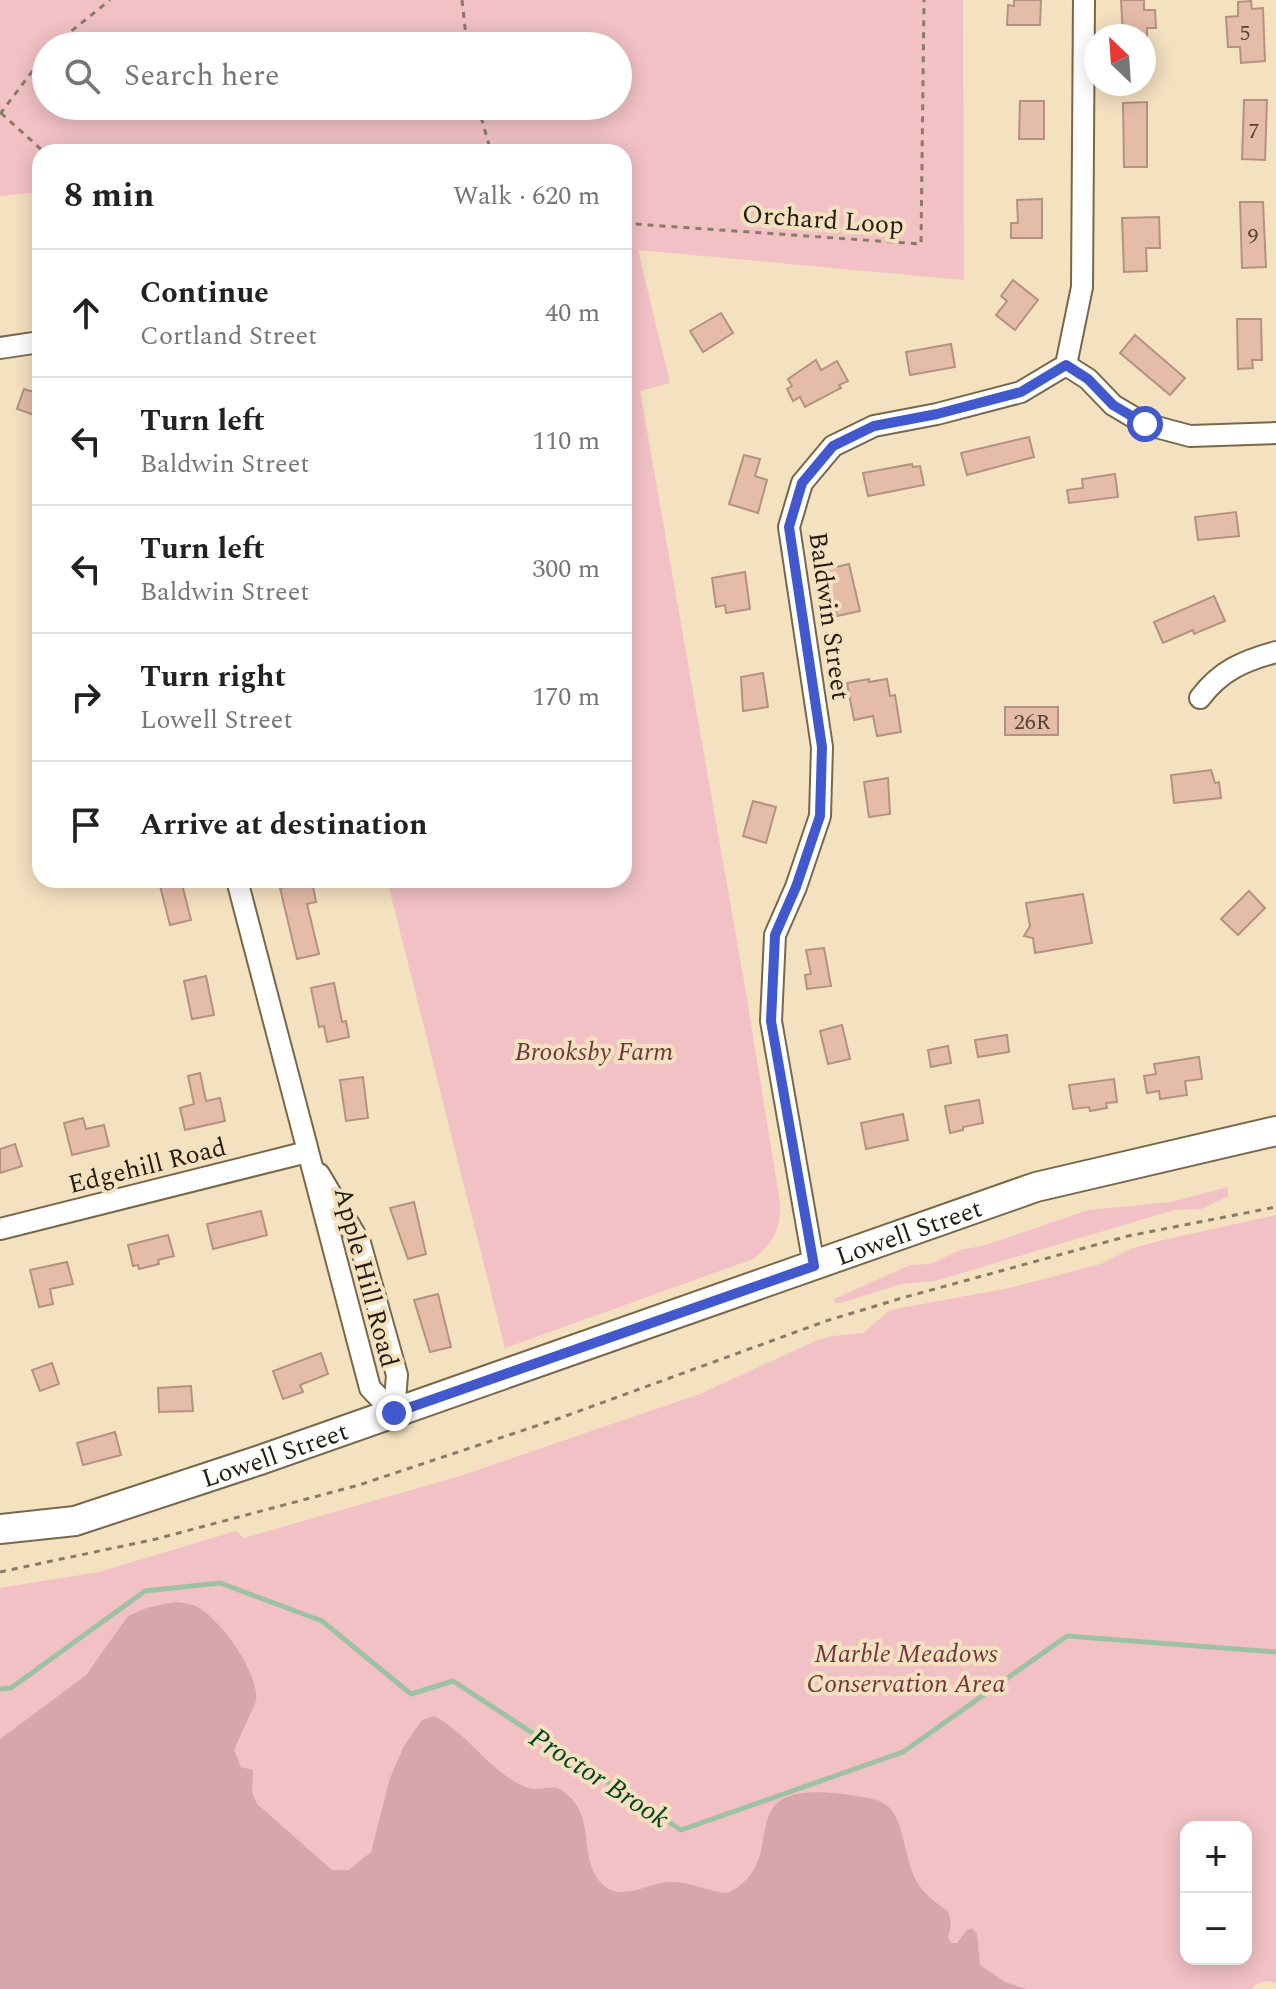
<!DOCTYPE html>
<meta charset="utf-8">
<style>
:root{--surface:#fff;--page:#f2f2f2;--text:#222;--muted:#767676;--line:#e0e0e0}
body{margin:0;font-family:Spectral,serif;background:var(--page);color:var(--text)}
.controls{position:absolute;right:24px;bottom:24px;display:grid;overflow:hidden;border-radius:16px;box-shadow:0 4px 20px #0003}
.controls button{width:72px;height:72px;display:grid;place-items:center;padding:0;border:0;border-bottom:2px solid var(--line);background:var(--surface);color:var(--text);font:40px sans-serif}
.compass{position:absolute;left:1084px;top:24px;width:72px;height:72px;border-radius:50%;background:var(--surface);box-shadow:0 4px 20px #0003;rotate:335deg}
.stop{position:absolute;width:24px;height:24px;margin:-18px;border:6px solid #4159cc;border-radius:50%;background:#fff}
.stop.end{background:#4159cc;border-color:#fff;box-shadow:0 2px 8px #0008}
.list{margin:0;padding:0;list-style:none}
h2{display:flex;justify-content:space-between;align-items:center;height:104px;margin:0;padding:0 32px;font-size:34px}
h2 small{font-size:26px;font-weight:400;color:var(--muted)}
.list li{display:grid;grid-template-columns:52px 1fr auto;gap:24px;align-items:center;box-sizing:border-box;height:128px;padding:0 32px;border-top:2px solid var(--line)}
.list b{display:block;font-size:30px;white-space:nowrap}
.list p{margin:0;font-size:26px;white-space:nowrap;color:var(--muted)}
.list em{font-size:26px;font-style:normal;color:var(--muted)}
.icon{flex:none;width:44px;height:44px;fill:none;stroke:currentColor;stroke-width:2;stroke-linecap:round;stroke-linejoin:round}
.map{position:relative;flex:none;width:1276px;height:1989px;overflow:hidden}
.search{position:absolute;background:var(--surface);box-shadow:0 4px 20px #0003;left:32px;top:32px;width:600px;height:88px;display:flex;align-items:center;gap:20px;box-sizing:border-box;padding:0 28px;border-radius:44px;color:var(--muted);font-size:30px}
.panel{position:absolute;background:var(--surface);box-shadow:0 4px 20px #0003;left:32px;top:144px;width:600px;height:744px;border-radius:24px}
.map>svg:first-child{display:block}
</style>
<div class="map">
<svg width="1276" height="1989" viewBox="0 0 1276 1989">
<rect width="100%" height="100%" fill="#f4e1c0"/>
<g fill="#f1c1c5" fill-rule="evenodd">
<path d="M 0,0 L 963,0 L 964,280 L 638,250 L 670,383 L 640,391 L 745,987 L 780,1203 C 782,1227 772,1245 753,1259 L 505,1348 L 387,880 L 624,880 L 624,152 L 40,152 L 40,192 L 0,196 ZM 46,46 L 618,46 L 618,106 L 46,106 Z"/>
<path d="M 1228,1187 L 1228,1196 L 1202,1209 L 1174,1210 L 935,1281 L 902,1284 L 840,1303 L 835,1303 L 834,1299 L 910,1265 L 930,1264 L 963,1249 L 983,1246 L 1088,1210 L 1171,1202 Z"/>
<path d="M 1276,1215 L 1276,1983 L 1267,1981 L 1256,1984 L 1252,1989 L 215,1989 L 175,1602 L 149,1607 L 129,1616 L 86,1675 L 0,1739 L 0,1588 L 99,1572 L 236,1531 L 244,1538 L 457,1477 L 700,1394 L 815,1341 L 832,1336 L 863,1333 L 890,1310 L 1009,1288 L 1101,1264 L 1133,1248 L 1163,1240 ZM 1186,1827 L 1246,1827 L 1246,1959 L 1186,1959 Z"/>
</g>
<path fill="#d5a6aa" d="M 175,1602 C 184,1603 191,1603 199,1608 C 222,1621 260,1675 256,1701 L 234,1750 L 241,1767 L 253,1770 L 252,1792 L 257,1804 L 332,1870 L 349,1870 L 371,1852 L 390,1778 L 404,1746 L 422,1720 L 434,1716 C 468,1734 487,1768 521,1785 C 543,1797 553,1774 575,1803 C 593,1826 579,1869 607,1888 C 624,1899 649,1884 667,1882 C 687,1880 707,1892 727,1893 C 797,1860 722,1779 843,1794 C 856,1796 874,1797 885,1804 C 905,1817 904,1861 917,1882 C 924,1894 936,1903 948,1911 L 951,1924 L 948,1937 L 951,1943 L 957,1943 L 966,1931 L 972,1928 L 977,1934 L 980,1965 L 1005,1982 L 1026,1989 L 0,1989 L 0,1739 L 86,1675 L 128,1616 L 149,1607 Z"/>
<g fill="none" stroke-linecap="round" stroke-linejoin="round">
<path stroke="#9ec1a5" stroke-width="5" d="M 0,1689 L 11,1688 L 145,1591 L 220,1583 L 322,1621 L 411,1694 L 453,1681 L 681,1830 L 903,1752 L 1067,1636 L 1276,1652"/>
</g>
<g fill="#e5bca8" stroke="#b49281" stroke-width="2">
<path d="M 1014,0 L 1041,0 L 1040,25 L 1007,25 L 1008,5 L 1014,6 Z"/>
<path d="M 1121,0 L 1144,0 L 1144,10 L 1155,10 L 1156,28 L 1147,28 L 1147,36 L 1123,36 Z"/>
<path d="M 1251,1 L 1252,9 L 1263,8 L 1265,61 L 1241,63 L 1240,47 L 1228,47 L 1226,17 L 1238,16 L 1238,2 Z"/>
<path d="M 1244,100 L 1267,100 L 1265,160 L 1242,159 Z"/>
<path d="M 1020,101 L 1044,101 L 1044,139 L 1019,139 Z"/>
<path d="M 1147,102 L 1147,167 L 1124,167 L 1123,103 Z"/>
<path d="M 1042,199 L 1042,238 L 1011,238 L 1011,223 L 1018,223 L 1017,200 Z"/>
<path d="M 1240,202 L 1263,202 L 1266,267 L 1242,268 Z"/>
<path d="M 1159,217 L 1160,248 L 1146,248 L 1147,271 L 1124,272 L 1122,218 Z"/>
<path d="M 1013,280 L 1038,300 L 1015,330 L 996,315 L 1007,301 L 1001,296 Z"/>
<path d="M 721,313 L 733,333 L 703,352 L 690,331 Z"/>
<path d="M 1237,319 L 1261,319 L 1262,360 L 1252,360 L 1253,368 L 1238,369 Z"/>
<path d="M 1135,335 L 1185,378 L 1170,395 L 1120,353 Z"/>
<path d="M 951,344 L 955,367 L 910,375 L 906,352 Z"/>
<path d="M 816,360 L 821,370 L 837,361 L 848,381 L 839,385 L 841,388 L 805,407 L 800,397 L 793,401 L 787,389 L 792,386 L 788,379 Z"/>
<path d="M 24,389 L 40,394 L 40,417 L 17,409 Z"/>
<path d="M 1029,437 L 1034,457 L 967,475 L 961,453 Z"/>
<path d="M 744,455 L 760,459 L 755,476 L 767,480 L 758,513 L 729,504 Z"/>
<path d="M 912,464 L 913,467 L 920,466 L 924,485 L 868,496 L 863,473 Z"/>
<path d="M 1115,474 L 1118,497 L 1069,503 L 1067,490 L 1083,488 L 1082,479 Z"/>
<path d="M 1236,512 L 1239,536 L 1198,540 L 1195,517 Z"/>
<path d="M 849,564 L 860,611 L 837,616 L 827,569 Z"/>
<path d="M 745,572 L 750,609 L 726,613 L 725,605 L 716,607 L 712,578 Z"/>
<path d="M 1214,596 L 1225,621 L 1194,634 L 1193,630 L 1163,643 L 1154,622 Z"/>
<path d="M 763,673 L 768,707 L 743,711 L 741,677 Z"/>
<path d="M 869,679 L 869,682 L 887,679 L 890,696 L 895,695 L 901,732 L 877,736 L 873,716 L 854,720 L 847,683 Z"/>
<rect x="1005" y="707" width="53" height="28"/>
<path d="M 1211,770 L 1215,783 L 1219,782 L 1221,798 L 1174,803 L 1171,775 Z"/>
<path d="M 888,778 L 890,814 L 869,817 L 864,782 Z"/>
<path d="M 753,801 L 776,807 L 766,843 L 743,836 Z"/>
<path d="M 181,880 L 191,920 L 170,925 L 160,886 Z"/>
<path d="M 312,881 L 316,902 L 307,904 L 319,954 L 297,959 L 280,888 Z"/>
<path d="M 1249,891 L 1265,908 L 1238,935 L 1221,919 Z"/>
<path d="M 1083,894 L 1092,943 L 1035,953 L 1033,938 L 1024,936 L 1030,926 L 1026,903 Z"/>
<path d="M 824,948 L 831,986 L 807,989 L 805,975 L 811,974 L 806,950 Z"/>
<path d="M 206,976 L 214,1015 L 192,1019 L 184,981 Z"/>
<path d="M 334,983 L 342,1022 L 346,1021 L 349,1037 L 327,1042 L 324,1026 L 319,1027 L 311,988 Z"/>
<path d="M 842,1025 L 850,1059 L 828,1064 L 820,1031 Z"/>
<path d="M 1007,1035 L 1009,1052 L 978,1057 L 975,1040 Z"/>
<path d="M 948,1046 L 951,1063 L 931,1067 L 928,1050 Z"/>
<path d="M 1199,1057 L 1202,1079 L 1185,1081 L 1187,1095 L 1160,1099 L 1159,1091 L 1147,1093 L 1144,1076 L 1156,1074 L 1154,1064 Z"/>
<path d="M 200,1073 L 206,1101 L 220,1098 L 225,1121 L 185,1130 L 180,1108 L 194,1104 L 188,1076 Z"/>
<path d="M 363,1077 L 368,1118 L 346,1121 L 340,1080 Z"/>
<path d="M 1114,1079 L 1117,1102 L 1106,1103 L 1107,1108 L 1090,1111 L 1089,1107 L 1073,1109 L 1069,1085 Z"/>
<path d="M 979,1100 L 983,1123 L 963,1127 L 963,1130 L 950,1133 L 945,1106 Z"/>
<path d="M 903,1114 L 908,1140 L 866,1149 L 861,1123 Z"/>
<path d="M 83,1118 L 86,1129 L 104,1125 L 109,1146 L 72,1155 L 64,1123 Z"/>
<path d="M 15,1144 L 22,1166 L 0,1173 L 0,1149 Z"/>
<path d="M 414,1202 L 426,1254 L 408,1259 L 390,1208 Z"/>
<path d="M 261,1211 L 267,1235 L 213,1249 L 207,1224 Z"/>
<path d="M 168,1235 L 174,1256 L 158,1260 L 159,1264 L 139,1269 L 138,1265 L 133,1266 L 128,1245 Z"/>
<path d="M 67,1262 L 73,1284 L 50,1289 L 53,1304 L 39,1307 L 30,1270 Z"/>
<path d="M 438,1294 L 451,1347 L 430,1352 L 414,1300 Z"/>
<path d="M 321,1353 L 328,1374 L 300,1385 L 303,1392 L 283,1399 L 273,1371 Z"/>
<path d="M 52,1363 L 59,1384 L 40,1391 L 32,1370 Z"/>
<path d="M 191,1386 L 193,1411 L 159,1412 L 158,1388 Z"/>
<path d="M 115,1432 L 121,1455 L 83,1465 L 77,1443 Z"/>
</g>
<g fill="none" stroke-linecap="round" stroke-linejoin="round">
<defs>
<g id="street">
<path d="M 0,348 L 40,342"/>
<path d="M 1066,365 L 1088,379 L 1113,405 L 1145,424 L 1190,436 L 1276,433"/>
<path d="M 1200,698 C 1220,671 1243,661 1276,652"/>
<path d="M 237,880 L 370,1388 L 394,1413"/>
<path d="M 319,1174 L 360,1243 L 397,1375 L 394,1413"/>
<path d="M 0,1229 L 307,1152"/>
<path d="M 814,1266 L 771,1021 L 775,935 L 796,887 L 820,816 L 822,747 L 789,527 L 802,483 L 833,446 L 874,426 L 937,414 L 1021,392 L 1066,365 L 1082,287 L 1084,0"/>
</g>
<g id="secondary">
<path id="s1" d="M 0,1529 L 75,1521 L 260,1460 L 1036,1187 L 1276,1131"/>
</g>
</defs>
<use href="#street" stroke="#78684a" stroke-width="24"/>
<use href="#secondary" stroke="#78684a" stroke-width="32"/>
<g stroke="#897c66" stroke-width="3" stroke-dasharray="6 6" stroke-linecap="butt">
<path d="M 462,0 L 467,46"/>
<path d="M 53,46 L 110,0"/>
<path d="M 478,106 L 491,152"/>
<path d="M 1,113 L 44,152"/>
<path d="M 0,114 L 46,53"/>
<path d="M 624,221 L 634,224 L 921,244 L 924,0"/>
<path d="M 0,1572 L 156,1539 L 359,1485 L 560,1418 L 826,1321 L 902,1298 L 1128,1236 L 1276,1207"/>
</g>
<use href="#street" stroke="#fff" stroke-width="20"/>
<use href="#secondary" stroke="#fff" stroke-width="28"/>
</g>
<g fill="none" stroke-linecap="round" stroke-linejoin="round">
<path stroke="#4159cc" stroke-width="10" d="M 394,1413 L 814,1266 L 771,1021 L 775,935 L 796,887 L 820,816 L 822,747 L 789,527 L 802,483 L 833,446 L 874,426 L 937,414 L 1021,392 L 1066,365 L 1088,379 L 1113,405 L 1145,424"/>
</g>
<g text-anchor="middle" stroke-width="8" stroke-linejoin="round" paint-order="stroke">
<g font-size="22" fill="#544537">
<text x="1245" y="40">5</text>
<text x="1254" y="138">7</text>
<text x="1253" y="243">9</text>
<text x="1032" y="729">26R</text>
</g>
<g font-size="26" fill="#241d11" stroke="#f4e1c0">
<text transform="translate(823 219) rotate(4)" y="9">Orchard Loop</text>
<text transform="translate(830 616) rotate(82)" y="9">Baldwin Street</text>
<text transform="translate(147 1165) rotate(-14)" y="9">Edgehill Road</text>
<text dy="9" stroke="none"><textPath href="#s1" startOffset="958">Lowell Street</textPath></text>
<text transform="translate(367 1277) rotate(75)" y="9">Apple Hill Road</text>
<text dy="9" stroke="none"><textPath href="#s1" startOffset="286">Lowell Street</textPath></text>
</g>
<g font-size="26" font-style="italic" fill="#73363e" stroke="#f4e1c0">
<text x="594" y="1060">Brooksby Farm</text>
<text x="906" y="1662">Marble Meadows<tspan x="906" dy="30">Conservation Area</tspan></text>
</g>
<g font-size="28" font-style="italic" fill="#07431f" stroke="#f4e1c0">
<text transform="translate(600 1777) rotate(33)" y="10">Proctor Brook</text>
</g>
</g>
</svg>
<div class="controls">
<button>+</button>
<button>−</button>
</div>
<svg class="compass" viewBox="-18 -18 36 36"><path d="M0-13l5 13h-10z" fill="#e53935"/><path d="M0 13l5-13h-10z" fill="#767676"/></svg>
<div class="stop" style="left:1145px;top:424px"></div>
<div class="stop end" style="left:394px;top:1413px"></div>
<div class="search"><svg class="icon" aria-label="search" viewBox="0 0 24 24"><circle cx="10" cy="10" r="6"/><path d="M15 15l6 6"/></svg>Search here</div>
<section class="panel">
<h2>8 min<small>Walk · 620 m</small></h2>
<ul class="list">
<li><svg class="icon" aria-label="ahead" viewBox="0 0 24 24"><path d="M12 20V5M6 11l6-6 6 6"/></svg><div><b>Continue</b><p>Cortland Street</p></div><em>40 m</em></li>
<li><svg class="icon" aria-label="left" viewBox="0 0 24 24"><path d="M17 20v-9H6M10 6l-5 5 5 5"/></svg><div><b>Turn left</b><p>Baldwin Street</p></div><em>110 m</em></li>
<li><svg class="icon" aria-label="left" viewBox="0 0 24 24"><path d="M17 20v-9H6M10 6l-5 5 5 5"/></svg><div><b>Turn left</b><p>Baldwin Street</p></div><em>300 m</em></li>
<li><svg class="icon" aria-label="right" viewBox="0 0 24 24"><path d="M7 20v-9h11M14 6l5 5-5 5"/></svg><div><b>Turn right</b><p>Lowell Street</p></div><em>170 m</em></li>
<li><svg class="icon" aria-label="arrive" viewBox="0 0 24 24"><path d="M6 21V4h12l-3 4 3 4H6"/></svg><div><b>Arrive at destination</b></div></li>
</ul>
</section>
</div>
